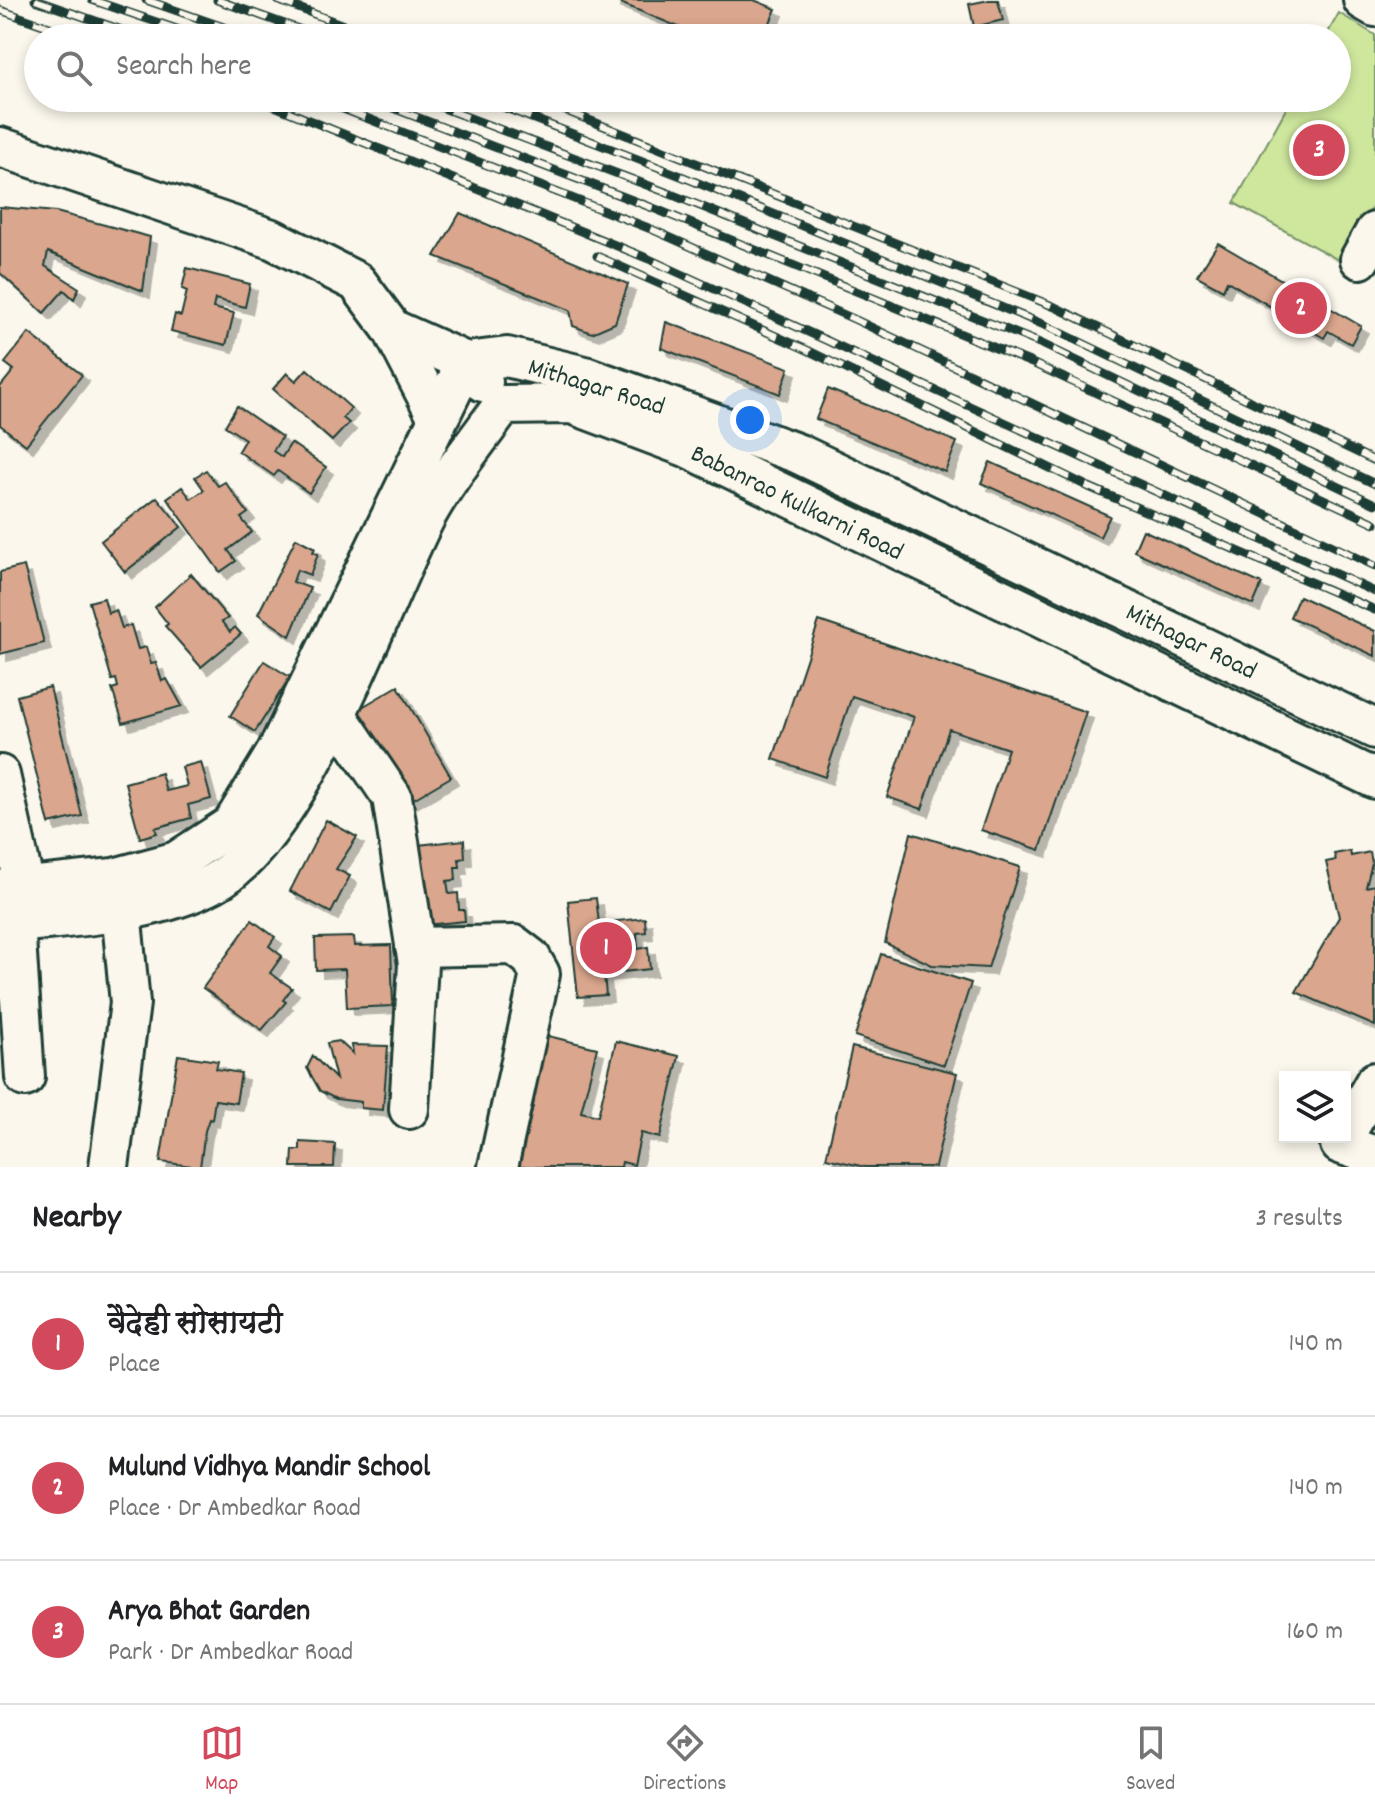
<!DOCTYPE html>
<meta charset="utf-8">
<style>
:root{--surface:#fff;--page:#f2f2f2;--text:#202124;--muted:#757577;--line:#e0e0e0;--accent:#d1495b}
body{margin:0;font-family:Dekko,"Playpen Sans Deva",sans-serif;background:var(--page);color:var(--text)}
.controls{position:absolute;right:24px;bottom:24px;display:grid;overflow:hidden;border-radius:0px;box-shadow:0 4px 12px #0003}
.controls button{width:72px;height:72px;display:grid;place-items:center;padding:0;border:0;border-bottom:2px solid var(--line);background:var(--surface);color:var(--text);font:40px sans-serif}
.you{position:absolute;left:750px;top:420px;width:28px;height:28px;margin:-20px;border:6px solid #fff;border-radius:50%;background:#1a73e8;box-shadow:0 0 0 12px #1a73e833}
.badge{display:grid;place-items:center;width:52px;height:52px;border-radius:50%;background:var(--accent);color:#fff;font-size:26px;font-weight:700}
.pin{position:absolute;translate:-50% -50%;border:4px solid #fff;box-shadow:0 2px 8px #0006}
.list{margin:0;padding:0;list-style:none}
h2{display:flex;justify-content:space-between;align-items:center;height:104px;margin:0;padding:0 32px;font-size:34px}
h2 small{font-size:26px;font-weight:400;color:var(--muted)}
.list li{display:grid;grid-template-columns:52px 1fr auto;gap:24px;align-items:center;box-sizing:border-box;height:144px;padding:0 32px;border-top:2px solid var(--line)}
.list b{display:block;font-size:30px;white-space:nowrap}
.list p{margin:0;font-size:26px;white-space:nowrap;color:var(--muted)}
.list em{font-size:26px;font-style:normal;color:var(--muted)}
.icon{flex:none;width:44px;height:44px;fill:none;stroke:currentColor;stroke-width:2;stroke-linecap:round;stroke-linejoin:round}
.map{position:relative;flex:none;width:1375px;height:1167px;overflow:hidden}
.search{position:absolute;background:var(--surface);box-shadow:0 4px 12px #0003;left:24px;right:24px;top:24px;height:88px;display:flex;align-items:center;gap:20px;box-sizing:border-box;padding:0 28px;border-radius:44px;color:var(--muted);font-size:30px}
.sheet{height:536px;background:var(--surface)}
nav{display:flex;justify-content:space-around;align-items:center;box-sizing:border-box;height:112px;border-top:2px solid var(--line);background:var(--surface);font-size:22px;color:var(--muted)}
nav a{display:grid;justify-items:center;gap:4px}
nav .on{color:var(--accent)}
.map>svg:first-child{display:block}
</style>
<div class="map">
<svg width="1375" height="1167" viewBox="0 0 1375 1167">
<defs>
<filter id="shadow"><feDropShadow dx="7" dy="7" stdDeviation="0" flood-color="#0004"/></filter>
</defs>
<rect width="100%" height="100%" fill="#fbf7ec"/>
<filter id="ink" filterUnits="userSpaceOnUse"><feTurbulence type="fractalNoise" baseFrequency=".0125" numOctaves="2"/><feDisplacementMap in="SourceGraphic" scale="16" xChannelSelector="R" yChannelSelector="G"/><feConvolveMatrix kernelMatrix="1 2 1 2 8 2 1 2 1" color-interpolation-filters="sRGB"/></filter>
<g filter="url(#ink)">
<path fill="#cee79d" stroke="#769268" stroke-width="2" d="M 1339,13 L 1375,35 L 1375,202 L 1342,262 L 1234,203 L 1292,98 L 1337,98 L 1337,38 L 1325,38 Z"/>
<g fill="#daa68d" stroke="#1f3d34" stroke-width="2" filter="url(#shadow)">
<path d="M 613,0 L 754,0 L 776,9 L 769,25 L 798,37 L 705,38 Z"/>
<path d="M 989,0 L 998,0 L 1003,20 L 974,27 L 969,4 Z"/>
<path d="M 0,207 L 56,212 L 150,237 L 143,291 L 48,252 L 45,266 L 79,288 L 74,299 L 64,290 L 44,313 L 0,273 Z"/>
<path d="M 460,213 L 628,284 L 615,323 L 592,333 L 573,326 L 570,310 L 435,256 Z"/>
<path d="M 1218,243 L 1361,326 L 1351,344 L 1328,331 L 1324,338 L 1227,281 L 1223,290 L 1197,276 Z"/>
<path d="M 187,268 L 250,284 L 245,307 L 215,299 L 213,308 L 234,313 L 226,345 L 171,331 L 175,314 L 181,316 L 187,291 L 182,289 Z"/>
<path d="M 666,322 L 789,368 L 780,394 L 661,348 Z"/>
<path d="M 29,333 L 82,375 L 26,445 L 0,425 L 0,387 L 14,370 L 5,363 Z"/>
<path d="M 307,369 L 351,408 L 343,418 L 349,423 L 332,441 L 273,389 L 287,373 L 296,381 Z"/>
<path d="M 828,389 L 957,442 L 945,472 L 816,419 Z"/>
<path d="M 237,406 L 282,437 L 273,451 L 282,457 L 291,443 L 326,467 L 309,493 L 278,471 L 274,476 L 238,451 L 245,439 L 225,426 Z"/>
<path d="M 990,462 L 1110,516 L 1100,537 L 981,483 Z"/>
<path d="M 206,470 L 218,486 L 225,482 L 248,513 L 241,518 L 252,532 L 228,550 L 236,561 L 220,572 L 167,498 L 182,487 L 191,499 L 204,490 L 195,477 Z"/>
<path d="M 157,497 L 181,527 L 125,572 L 101,541 Z"/>
<path d="M 1143,530 L 1262,584 L 1253,605 L 1134,551 Z"/>
<path d="M 296,538 L 315,548 L 313,552 L 318,554 L 310,575 L 297,570 L 293,582 L 310,588 L 290,636 L 258,614 Z"/>
<path d="M 24,566 L 44,643 L 0,654 L 0,572 Z"/>
<path d="M 191,574 L 228,618 L 222,622 L 230,632 L 235,627 L 241,634 L 201,667 L 165,626 L 168,624 L 155,607 Z"/>
<path d="M 1299,596 L 1375,631 L 1375,656 L 1290,617 Z"/>
<path d="M 104,598 L 108,613 L 116,610 L 122,628 L 131,625 L 138,649 L 146,647 L 151,664 L 156,663 L 162,681 L 167,679 L 182,706 L 123,723 L 112,689 L 118,687 L 116,679 L 112,680 L 89,602 Z"/>
<path d="M 819,621 L 1086,712 L 1040,850 L 981,830 L 1008,749 L 949,729 L 922,809 L 887,797 L 914,717 L 852,696 L 825,777 L 773,759 Z"/>
<path d="M 264,661 L 290,677 L 255,732 L 230,716 Z"/>
<path d="M 398,686 L 451,777 L 410,801 L 357,710 Z"/>
<path d="M 50,687 L 82,816 L 49,824 L 17,696 Z"/>
<path d="M 201,762 L 211,799 L 188,805 L 191,818 L 155,828 L 157,833 L 140,838 L 125,783 L 161,773 L 166,791 L 187,786 L 182,767 Z"/>
<path d="M 326,820 L 357,837 L 336,869 L 350,876 L 331,913 L 290,891 Z"/>
<path d="M 911,833 L 1020,867 L 988,968 L 932,965 L 885,943 Z"/>
<path d="M 464,840 L 465,858 L 459,859 L 460,867 L 455,867 L 456,880 L 447,881 L 449,894 L 458,893 L 459,910 L 464,910 L 465,921 L 425,925 L 418,845 Z"/>
<path d="M 1350,851 L 1351,856 L 1370,852 L 1372,863 L 1366,887 L 1375,885 L 1375,1026 L 1296,992 L 1339,917 L 1326,862 L 1336,860 L 1334,854 Z"/>
<path d="M 596,898 L 599,923 L 645,918 L 646,932 L 637,933 L 638,949 L 648,947 L 650,969 L 604,974 L 606,995 L 578,997 L 568,901 Z"/>
<path d="M 252,920 L 275,937 L 269,946 L 282,956 L 270,973 L 292,988 L 283,1000 L 286,1002 L 262,1030 L 203,988 Z"/>
<path d="M 354,937 L 355,946 L 391,945 L 393,1006 L 347,1008 L 345,969 L 316,970 L 315,938 Z"/>
<path d="M 881,954 L 971,983 L 944,1065 L 855,1036 Z"/>
<path d="M 536,1033 L 597,1048 L 581,1112 L 598,1116 L 616,1041 L 679,1056 L 660,1138 L 641,1133 L 634,1165 L 622,1162 L 621,1167 L 519,1167 L 534,1101 L 521,1098 Z"/>
<path d="M 339,1041 L 353,1054 L 352,1045 L 388,1046 L 383,1110 L 361,1108 L 361,1102 L 336,1099 L 320,1091 L 307,1068 L 313,1056 L 336,1079 L 327,1043 Z"/>
<path d="M 852,1047 L 957,1073 L 935,1167 L 865,1167 L 826,1158 Z"/>
<path d="M 178,1055 L 218,1061 L 216,1069 L 241,1073 L 236,1103 L 215,1100 L 212,1120 L 209,1119 L 205,1131 L 200,1167 L 160,1162 Z"/>
<path d="M 300,1142 L 335,1144 L 334,1167 L 292,1167 L 293,1150 L 300,1150 Z"/>
</g>
<g fill="none" stroke-linecap="round" stroke-linejoin="round">
<defs>
<g id="minor">
<path d="M 1363,0 L 1375,7"/>
<path d="M 0,147 L 272,239 L 357,282 L 392,329 L 438,418"/>
<path d="M 1360,259 L 1375,232"/>
<path d="M 392,329 L 466,362 L 483,382"/>
<path d="M 335,713 L 392,797 L 418,964 L 409,1109"/>
<path d="M 0,775 L 25,887"/>
<path d="M 0,890 L 114,878 L 177,861 L 232,825 L 276,753 L 466,362 L 507,357 L 585,376 L 799,454 L 1375,729"/>
<path d="M 15,923 L 25,1077"/>
<path d="M 0,925 C 70,916 150,916 213,883 C 300,839 378,610 424,520 C 445,480 477,442 503,405 L 572,404 L 686,447 L 1375,779"/>
<path d="M 415,947 L 514,945 L 531,958 L 540,974 L 498,1167"/>
<path d="M 1345,1135 L 1375,1082"/>
<path d="M 1340,1144 L 1375,1156"/>
<path d="M 109,1167 L 130,1003 L 121,910 L 115,884"/>
</g>
</defs>
<use href="#minor" stroke="#1f3d34" stroke-width="44"/>
<use href="#minor" stroke="#fbf7ec" stroke-width="38"/>
<defs>
<g id="rail">
<path d="M 35,0 L 145,38"/>
<path d="M 92,0 L 203,38"/>
<path d="M 146,0 L 255,38"/>
<path d="M 217,0 L 324,38"/>
<path d="M 277,0 L 378,38"/>
<path d="M 0,10 L 81,38"/>
<path d="M 255,98 L 649,259 L 1375,592"/>
<path d="M 315,98 L 651,229 L 856,320 L 1375,566"/>
<path d="M 367,98 L 658,210 L 1032,363 L 1375,523"/>
<path d="M 417,98 L 668,193 L 1042,344 L 1375,504"/>
<path d="M 480,98 L 681,176 L 1047,326 L 1375,484"/>
<path d="M 534,98 L 1055,307 L 1375,461"/>
<path d="M 597,256 L 805,349 L 1089,487 L 1375,610"/>
</g>
</defs>
<use href="#rail" stroke="#1f3d34" stroke-width="9"/>
<use href="#rail" stroke="#fbf7ec" stroke-width="6" stroke-dasharray="18" stroke-linecap="butt"/>
</g>
</g>
<g text-anchor="middle" stroke-width="8" stroke-linejoin="round" paint-order="stroke">
<g font-size="26" fill="#1f3d34" stroke="#fbf7ec">
<text transform="translate(597 385) rotate(17)" y="9">Mithagar Road</text>
<text transform="translate(798 501) rotate(26)" y="9">Babanrao Kulkarni Road</text>
<text transform="translate(1192 640) rotate(26)" y="9">Mithagar Road</text>
</g>
</g>
</svg>
<div class="controls">
<button><svg class="icon" aria-label="layers" viewBox="0 0 24 24"><path d="M12 4l9 5-9 5-9-5zM3 14l9 5 9-5"/></svg></button>
</div>
<div class="you"></div>
<div class="pin badge" style="left:606px;top:948px">1</div>
<div class="pin badge" style="left:1301px;top:308px">2</div>
<div class="pin badge" style="left:1319px;top:150px">3</div>
<div class="search"><svg class="icon" aria-label="search" viewBox="0 0 24 24"><circle cx="10" cy="10" r="6"/><path d="M15 15l6 6"/></svg>Search here</div>
</div>
<section class="sheet">
<h2>Nearby<small>3 results</small></h2>
<ul class="list">
<li><span class="badge">1</span><div><b>वैदेही सोसायटी</b><p>Place</p></div><em>140 m</em></li>
<li><span class="badge">2</span><div><b>Mulund Vidhya Mandir School</b><p>Place · Dr Ambedkar Road</p></div><em>140 m</em></li>
<li><span class="badge">3</span><div><b>Arya Bhat Garden</b><p>Park · Dr Ambedkar Road</p></div><em>160 m</em></li>
</ul>
</section>
<nav>
<a class="on"><svg class="icon" aria-label="map" viewBox="0 0 24 24"><path d="M3 6l6-2 6 2 6-2v14l-6 2-6-2-6 2zM9 4v14M15 6v14"/></svg>Map</a>
<a><svg class="icon" aria-label="directions" viewBox="0 0 24 24"><path d="M12 3l9 9-9 9-9-9zM9 14v-3h6M13 9l2 2-2 2"/></svg>Directions</a>
<a><svg class="icon" aria-label="saved" viewBox="0 0 24 24"><path d="M7 4h10v16l-5-4-5 4z"/></svg>Saved</a>
</nav>
